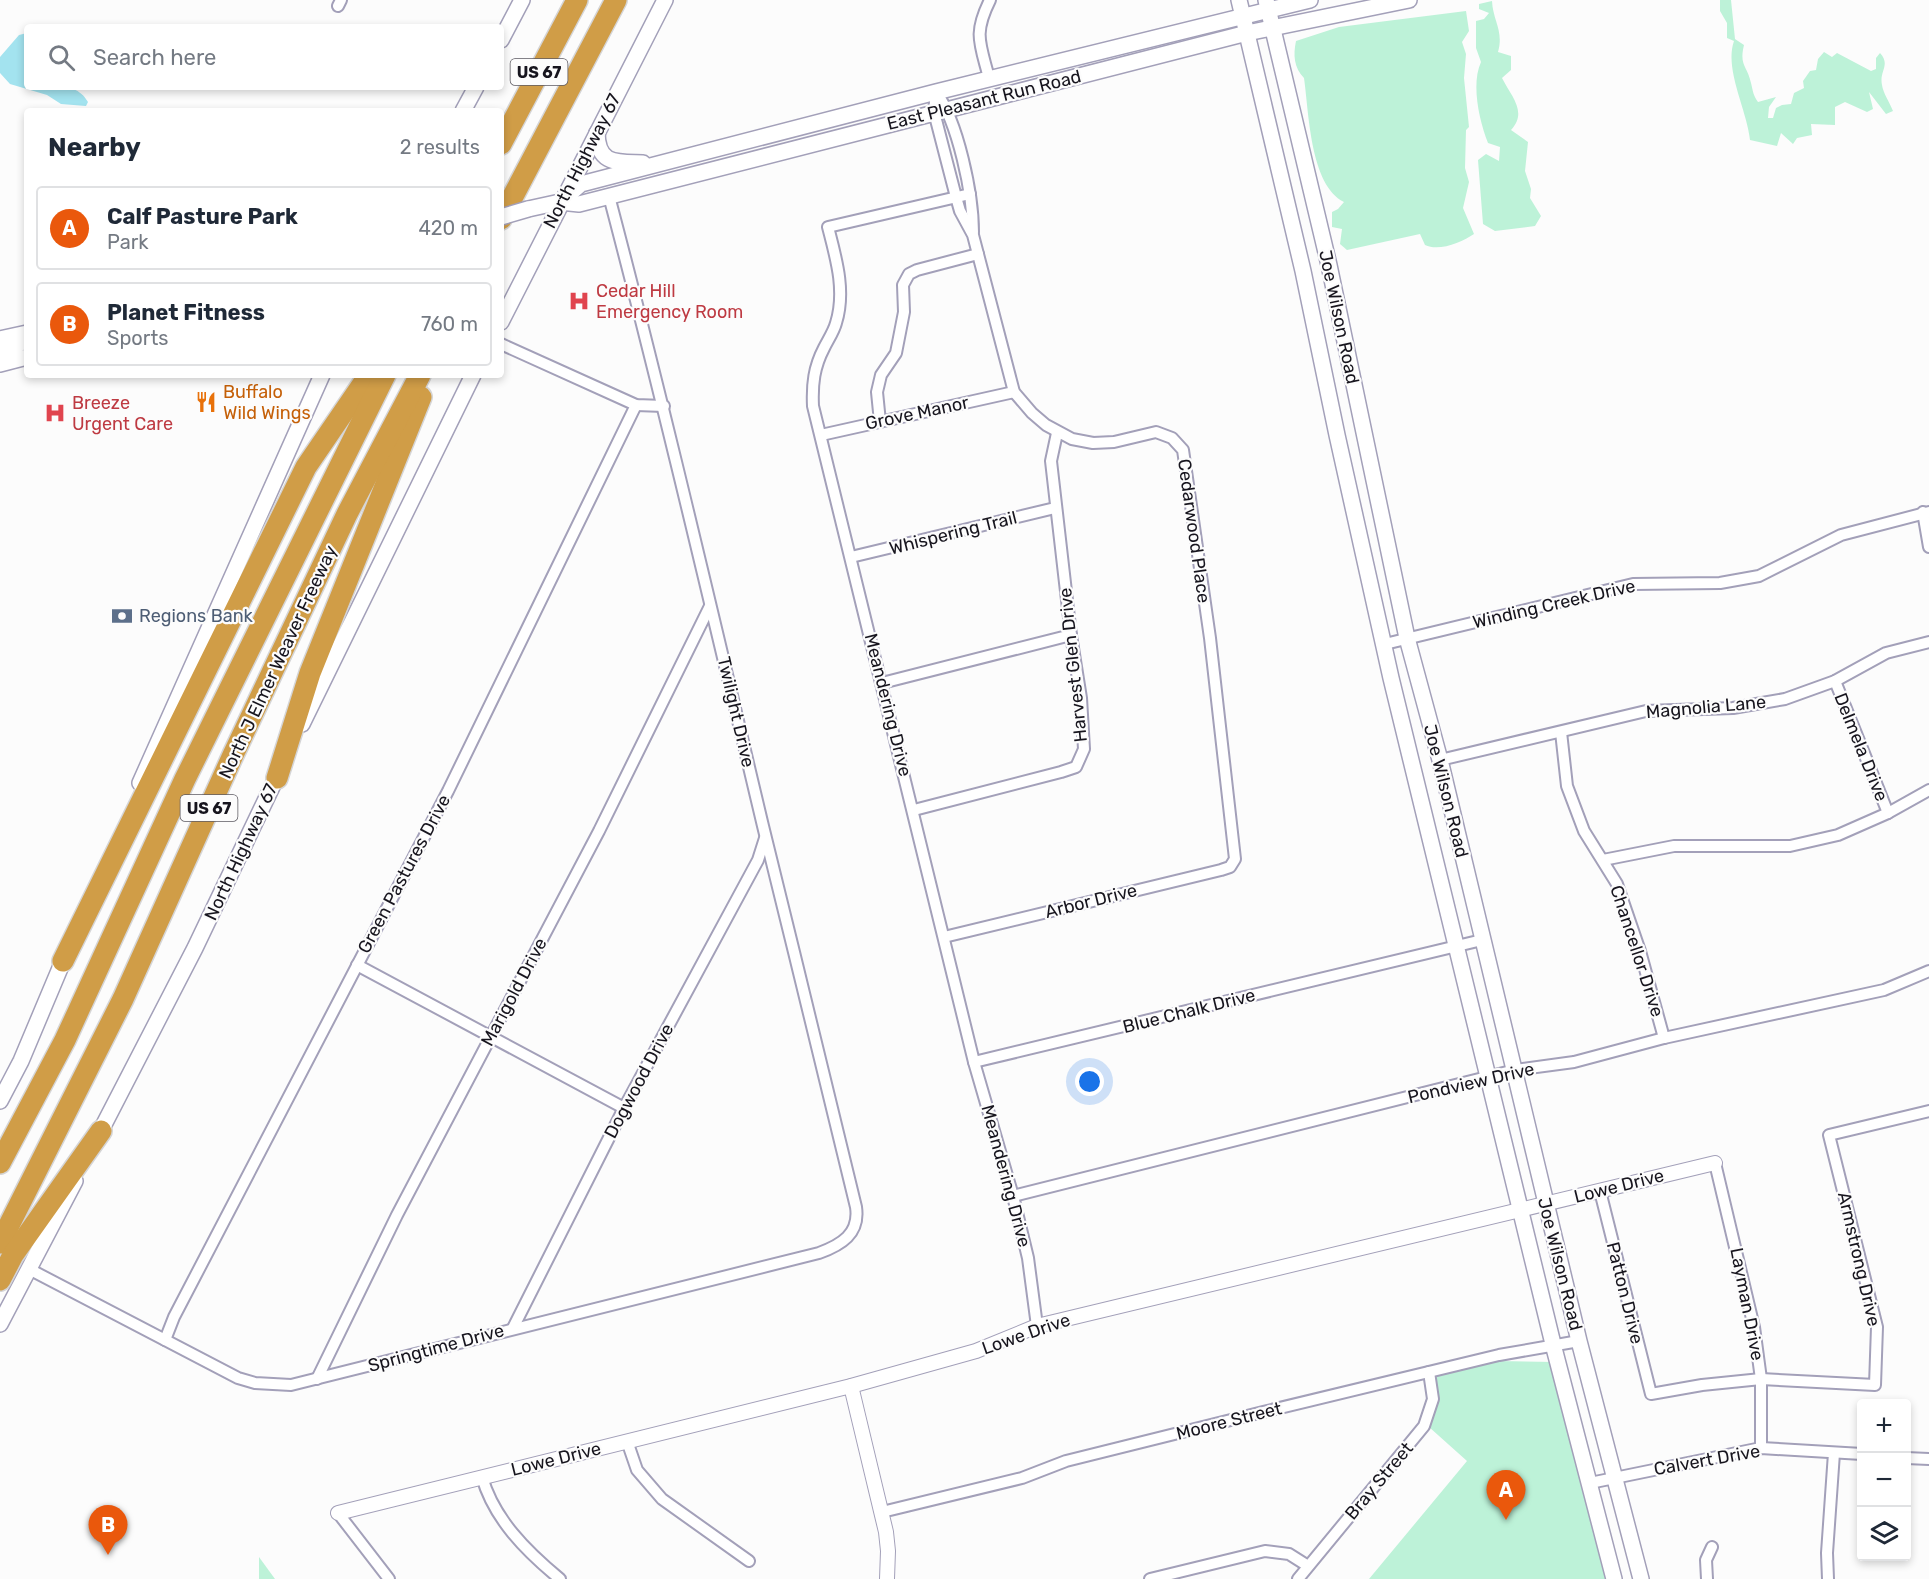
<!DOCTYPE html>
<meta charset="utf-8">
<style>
:root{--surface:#fff;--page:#f2f2f3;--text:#1f2937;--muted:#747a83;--line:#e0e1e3;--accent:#ea580c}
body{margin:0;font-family:Rubik,sans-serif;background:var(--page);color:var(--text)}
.controls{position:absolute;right:18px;bottom:18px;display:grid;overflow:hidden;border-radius:6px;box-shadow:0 3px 9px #0003}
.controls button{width:54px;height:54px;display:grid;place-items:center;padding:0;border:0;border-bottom:2px solid var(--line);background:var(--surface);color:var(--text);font:30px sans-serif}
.you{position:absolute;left:1090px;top:1082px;width:21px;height:21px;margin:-15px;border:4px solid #fff;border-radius:50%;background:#1a73e8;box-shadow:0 0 0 9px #1a73e833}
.badge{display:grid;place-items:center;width:39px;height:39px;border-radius:50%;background:var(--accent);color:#fff;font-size:20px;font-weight:700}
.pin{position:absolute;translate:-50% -50px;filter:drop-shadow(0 2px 3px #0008)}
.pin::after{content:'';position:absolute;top:32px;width:21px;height:18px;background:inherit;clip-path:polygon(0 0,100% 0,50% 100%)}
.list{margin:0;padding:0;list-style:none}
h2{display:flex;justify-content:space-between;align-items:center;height:78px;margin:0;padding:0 24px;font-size:26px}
h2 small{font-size:20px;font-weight:400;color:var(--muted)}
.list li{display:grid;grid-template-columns:39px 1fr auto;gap:18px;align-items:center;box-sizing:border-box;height:84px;margin:0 12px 12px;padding:0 12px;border:2px solid var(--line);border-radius:6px}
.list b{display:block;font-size:22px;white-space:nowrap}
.list p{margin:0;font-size:20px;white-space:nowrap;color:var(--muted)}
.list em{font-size:20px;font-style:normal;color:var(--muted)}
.icon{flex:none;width:33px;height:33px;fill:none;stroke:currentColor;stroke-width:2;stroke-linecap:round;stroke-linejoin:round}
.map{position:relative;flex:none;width:1929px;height:1579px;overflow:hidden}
.search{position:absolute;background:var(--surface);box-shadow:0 3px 9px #0003;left:24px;top:24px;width:480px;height:66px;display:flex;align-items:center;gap:15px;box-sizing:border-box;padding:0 21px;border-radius:6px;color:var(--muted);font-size:22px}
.panel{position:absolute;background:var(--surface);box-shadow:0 3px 9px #0003;left:24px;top:108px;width:480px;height:270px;border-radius:6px}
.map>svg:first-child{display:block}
</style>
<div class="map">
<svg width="1929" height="1579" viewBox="0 0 1929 1579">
<rect width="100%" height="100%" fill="#fcfcfc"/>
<g fill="#bdf2d8">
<path d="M 1720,0 L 1731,0 L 1735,39 L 1744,45 C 1739,66 1747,65 1751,83 C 1753,91 1753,95 1758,102 L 1776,97 L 1769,107 L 1768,118 L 1773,118 L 1776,108 L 1782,105 L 1791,104 L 1794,93 L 1804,88 L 1803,81 L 1810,71 L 1816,70 L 1818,59 L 1824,52 L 1832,57 L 1837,53 L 1871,71 L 1876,69 L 1876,58 L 1880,53 C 1891,65 1879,71 1882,85 C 1883,93 1890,103 1893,111 L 1886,114 L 1869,92 L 1873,109 L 1867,112 L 1845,102 L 1835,107 L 1835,125 L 1811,124 L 1812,135 L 1797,138 L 1793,144 L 1781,133 L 1777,146 L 1750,140 C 1747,110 1724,69 1734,41 L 1727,38 L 1727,23 L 1720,11 Z"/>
<path d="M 1492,1 C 1493,21 1504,31 1498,52 L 1511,56 L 1511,70 L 1502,78 C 1511,96 1528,112 1511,130 L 1528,142 L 1525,171 L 1531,189 L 1530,198 L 1541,216 L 1535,226 L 1495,231 L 1483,224 L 1478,160 L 1486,154 L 1499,161 L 1500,147 L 1488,143 C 1479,120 1471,84 1481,62 L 1476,48 L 1476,21 L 1484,19 L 1489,13 L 1479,9 L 1479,4 Z"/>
<path d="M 1466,11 L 1469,31 L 1462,42 L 1466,54 L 1464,78 L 1469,127 L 1466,130 L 1465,168 L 1469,182 L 1463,208 L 1474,234 C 1462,242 1439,252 1425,245 L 1420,234 L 1347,250 L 1340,244 L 1342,229 L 1332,227 L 1332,212 L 1338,209 L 1344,202 C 1310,185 1309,113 1304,78 C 1294,68 1293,55 1296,41 L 1339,27 Z"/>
<path d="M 1497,1361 L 1554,1362 L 1609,1579 L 1369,1579 L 1467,1461 L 1429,1427 L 1435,1380 L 1439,1374 Z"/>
<path d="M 259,1557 L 275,1579 L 259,1579 Z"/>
</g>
<path fill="#a3e3ef" d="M 27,33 L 27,87 C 49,87 76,80 88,102 L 86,106 L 61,104 L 47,95 L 10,84 L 0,73 L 0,57 L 19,35 Z"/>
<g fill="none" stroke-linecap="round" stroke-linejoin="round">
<defs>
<g id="minor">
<path d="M 338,6 L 341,0"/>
<path d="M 989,78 C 980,43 973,34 990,0"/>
<path d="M 936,92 L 934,112 L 956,197 L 960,211 L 973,235 L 1014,392 L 1032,413 L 1046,425 L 1072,439 L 1093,443 L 1114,442 L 1156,432 L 1172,438 L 1183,450 L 1210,638 L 1235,859 L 1230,867 L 1221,870 L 944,937"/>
<path d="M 936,92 C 958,122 973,194 973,232"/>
<path d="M 970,194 L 828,227 C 836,258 846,291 836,323 C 834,331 828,340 824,348 C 814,367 812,384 813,406 L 974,1062 L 1013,1196 L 1028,1258 L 1037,1326"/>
<path d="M 501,344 L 636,405 L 664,406"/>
<path d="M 880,422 L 877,392 L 881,375 L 896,353 L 904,312 L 903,285 L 909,274 L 917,270 L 978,254"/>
<path d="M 821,435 L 1014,392"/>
<path d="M 1923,512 L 1929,547"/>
<path d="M 851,557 L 1055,508"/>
<path d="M 1385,644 L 1633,584 L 1720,583 L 1759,576 L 1841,535 L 1929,512"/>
<path d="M 1835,681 L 1888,813"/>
<path d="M 882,683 L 1071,635"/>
<path d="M 1561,732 L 1567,786 L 1584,831 L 1617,884 L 1640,951 L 1664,1038"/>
<path d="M 1440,760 L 1646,711 L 1733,708 L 1785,699 L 1835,681 L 1886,653 L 1929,642"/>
<path d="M 914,810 L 1061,772 L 1076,767 L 1084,749 L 1081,698 L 1071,635 L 1051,461 L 1057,433"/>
<path d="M 1603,860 L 1674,846 L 1790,846 L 1838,835 L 1888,813 L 1929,790"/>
<path d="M 357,965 L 624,1108"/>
<path d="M 974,1062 L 1482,940"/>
<path d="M 1715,1163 L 1754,1327 L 1761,1379 L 1761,1448"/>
<path d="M 1600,1191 L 1651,1394 L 1702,1385 L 1761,1379 L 1875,1385 L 1877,1327 L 1829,1135 L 1929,1111"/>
<path d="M 1013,1196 L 1515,1070 L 1574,1062 L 1664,1038 L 1884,990 L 1929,971"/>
<path d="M 29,1269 L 238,1378 L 255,1383 L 291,1385 L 819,1253 C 841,1245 860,1234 856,1207 C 826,1080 794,953 763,826 C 713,616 664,405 609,196"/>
<path d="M 513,1328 L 624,1108 L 758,860 L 765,838"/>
<path d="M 165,1340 L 174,1317 L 448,791 L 636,405"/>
<path d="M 317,1379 L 397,1215 L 599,831 L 710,606"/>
<path d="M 627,1441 L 637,1470 L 662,1499 L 749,1561"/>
<path d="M 1906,1458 L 1929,1459"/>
<path d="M 482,1477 C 494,1519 526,1551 560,1579"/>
<path d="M 1590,1483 L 1761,1448 L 1862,1454"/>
<path d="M 882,1512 L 1022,1478 L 1066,1461 L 1263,1412 L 1499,1355 L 1579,1341"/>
<path d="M 338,1513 L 389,1579"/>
<path d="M 1150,1579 L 1265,1551 L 1289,1554 L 1308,1566"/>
<path d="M 1298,1579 L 1424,1426 L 1433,1399 L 1429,1372"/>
<path d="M 1707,1579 L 1706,1560 L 1712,1547"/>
<path d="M 1828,1579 L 1827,1553 L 1834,1453"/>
</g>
<g id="tertiary">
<path d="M 851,1386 L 886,1532 L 888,1551 L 887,1579"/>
<path d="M 338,1513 L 851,1386 L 976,1351 L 1037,1326 L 1715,1163"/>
</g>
<g id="secondary">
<path d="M 1239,0 L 1303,271 L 1337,435 L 1391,678 L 1554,1348 L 1614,1579"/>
<path d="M 1266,0 L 1329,265 L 1407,638 L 1440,760 L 1579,1341 L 1641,1579"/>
<path d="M 501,40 L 522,0"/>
<path d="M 463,111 L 476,87"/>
<path d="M 597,133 C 598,165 616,162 643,163"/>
<path d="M 560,202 L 581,184 L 936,92 L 1310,0"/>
<path d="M 528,209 L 560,202 L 579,204 L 1247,33 L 1409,0"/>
<path d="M 501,322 L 665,0"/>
<path d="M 0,339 L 27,333"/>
<path d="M 0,350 L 15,347 L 27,338"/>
<path d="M 0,364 L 27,357"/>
<path d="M 302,724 L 473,375"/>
<path d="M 140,783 L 322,375"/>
<path d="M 0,1101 L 21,1061 L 66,954"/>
<path d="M 97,1138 L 195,948 L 280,770"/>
<path d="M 0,1324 L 75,1181"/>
</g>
<g id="motorway">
<path d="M 501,144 L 577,0"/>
<path d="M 501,219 L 616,0"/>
<path d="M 277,778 L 310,673 L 421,397"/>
<path d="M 63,961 L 306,467 L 369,375"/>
<path d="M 0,1163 L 65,1040 L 185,779 L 385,375"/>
<path d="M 0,1243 L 123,999 L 233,755 L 347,514 L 420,375"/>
<path d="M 0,1280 L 13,1255 L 101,1131"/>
</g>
</defs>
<use href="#minor" stroke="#a3a0b9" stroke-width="14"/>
<use href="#tertiary" stroke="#a3a0b9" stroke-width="16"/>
<use href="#secondary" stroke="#a3a0b9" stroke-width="18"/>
<use href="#motorway" stroke="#d5d5d6" stroke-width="24"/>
<use href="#minor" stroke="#fff" stroke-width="10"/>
<use href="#tertiary" stroke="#fff" stroke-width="14"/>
<use href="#secondary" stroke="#fff" stroke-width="15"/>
<use href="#motorway" stroke="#d09d47" stroke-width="21"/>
<defs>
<path id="secondary-bridge" d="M 501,217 L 528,209"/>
</defs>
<use href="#secondary-bridge" stroke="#a3a0b9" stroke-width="18" stroke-linecap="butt"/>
<use href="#secondary-bridge" stroke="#fff" stroke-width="15"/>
</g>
<defs>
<symbol id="hospital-bare" viewBox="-9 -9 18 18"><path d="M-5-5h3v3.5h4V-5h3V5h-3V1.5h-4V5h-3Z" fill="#e0444e" stroke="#fcfcfc" stroke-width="2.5" paint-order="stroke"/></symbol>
<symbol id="restaurant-bare" viewBox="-9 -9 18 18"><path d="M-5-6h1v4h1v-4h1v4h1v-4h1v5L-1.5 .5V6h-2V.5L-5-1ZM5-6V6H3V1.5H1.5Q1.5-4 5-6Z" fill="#e8710a" stroke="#fcfcfc" stroke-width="2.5" paint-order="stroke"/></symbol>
<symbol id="bank-bare" viewBox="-9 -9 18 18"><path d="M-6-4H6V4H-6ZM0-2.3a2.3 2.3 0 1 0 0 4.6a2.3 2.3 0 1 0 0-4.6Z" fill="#5c6f8a" stroke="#fcfcfc" stroke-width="2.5" paint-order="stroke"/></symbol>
</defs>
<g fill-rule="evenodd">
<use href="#hospital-bare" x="564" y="286" width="30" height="30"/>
<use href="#restaurant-bare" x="191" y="387" width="30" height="30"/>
<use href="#hospital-bare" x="40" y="398" width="30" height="30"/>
<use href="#bank-bare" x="107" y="601" width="30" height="30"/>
</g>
<g text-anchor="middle" stroke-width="4.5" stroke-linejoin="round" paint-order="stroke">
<g fill="#fcfcfc" stroke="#5c5a61" stroke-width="1.5">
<rect x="510.5" y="59" width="57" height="26" rx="4.5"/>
<rect x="180.5" y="795" width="57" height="26" rx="4.5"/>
</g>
<g font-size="16" font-weight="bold" fill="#17151e">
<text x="539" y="78">US 67</text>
<text x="209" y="814">US 67</text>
</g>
<g font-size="18" fill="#17151e" stroke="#fcfcfc">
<text transform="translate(984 100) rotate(-14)" y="6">East Pleasant Run Road</text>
<text transform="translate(582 161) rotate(-63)" y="6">North Highway 67</text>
<text transform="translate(1339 317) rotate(78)" y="6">Joe Wilson Road</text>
<text transform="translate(917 413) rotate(-12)" y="6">Grove Manor</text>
<text transform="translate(1194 531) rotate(82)" y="6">Cedarwood Place</text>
<text transform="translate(953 533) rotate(-14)" y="6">Whispering Trail</text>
<text transform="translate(1554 604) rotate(-13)" y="6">Winding Creek Drive</text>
<text transform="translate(278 662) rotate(-65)" y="6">North J Elmer Weaver Freeway</text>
<text transform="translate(1073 665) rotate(-96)" y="6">Harvest Glen Drive</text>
<text transform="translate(888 705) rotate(76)" y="6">Meandering Drive</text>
<text transform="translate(1706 707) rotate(-5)" y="6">Magnolia Lane</text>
<text transform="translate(736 712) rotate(77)" y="6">Twilight Drive</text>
<text transform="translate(1861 747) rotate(68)" y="6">Delmela Drive</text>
<text transform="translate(1446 791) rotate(76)" y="6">Joe Wilson Road</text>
<text transform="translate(241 852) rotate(-65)" y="6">North Highway 67</text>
<text transform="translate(404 874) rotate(-62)" y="6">Green Pastures Drive</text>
<text transform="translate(1091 901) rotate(-14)" y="6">Arbor Drive</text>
<text transform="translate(1637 951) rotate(72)" y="6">Chancellor Drive</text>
<text transform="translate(514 992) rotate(-62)" y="6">Marigold Drive</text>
<text transform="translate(1189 1011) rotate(-14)" y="6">Blue Chalk Drive</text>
<text transform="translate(639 1081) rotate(-62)" y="6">Dogwood Drive</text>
<text transform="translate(1471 1083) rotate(-13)" y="6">Pondview Drive</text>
<text transform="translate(1006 1176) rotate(75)" y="6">Meandering Drive</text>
<text transform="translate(1619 1186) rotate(-14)" y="6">Lowe Drive</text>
<text transform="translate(1859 1259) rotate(77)" y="6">Armstrong Drive</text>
<text transform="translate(1560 1264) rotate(76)" y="6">Joe Wilson Road</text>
<text transform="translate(1625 1293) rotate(76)" y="6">Patton Drive</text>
<text transform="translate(1747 1304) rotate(79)" y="6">Layman Drive</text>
<text transform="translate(1026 1334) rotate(-19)" y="6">Lowe Drive</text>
<text transform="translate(436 1348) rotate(-15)" y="6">Springtime Drive</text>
<text transform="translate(1229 1421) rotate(-14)" y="6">Moore Street</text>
<text transform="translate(556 1459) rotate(-14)" y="6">Lowe Drive</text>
<text transform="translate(1707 1460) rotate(-10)" y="6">Calvert Drive</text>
<text transform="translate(1379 1481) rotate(-50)" y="6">Bray Street</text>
</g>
<g font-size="18" fill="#be3a42" stroke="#fcfcfc" text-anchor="start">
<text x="596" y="297">Cedar Hill<tspan x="596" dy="21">Emergency Room</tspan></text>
<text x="72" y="409">Breeze<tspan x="72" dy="21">Urgent Care</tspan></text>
</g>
<g font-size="18" fill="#c56008" stroke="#fcfcfc" text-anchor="start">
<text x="223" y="398">Buffalo<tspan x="223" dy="21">Wild Wings</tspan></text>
</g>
<g font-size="18" fill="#4e5e75" stroke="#fcfcfc" text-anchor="start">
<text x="139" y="622">Regions Bank</text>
</g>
</g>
</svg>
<div class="controls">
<button>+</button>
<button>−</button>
<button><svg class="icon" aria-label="layers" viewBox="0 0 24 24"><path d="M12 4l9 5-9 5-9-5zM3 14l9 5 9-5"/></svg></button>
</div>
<div class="you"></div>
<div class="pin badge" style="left:1506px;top:1520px">A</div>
<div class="pin badge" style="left:108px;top:1555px">B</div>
<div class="search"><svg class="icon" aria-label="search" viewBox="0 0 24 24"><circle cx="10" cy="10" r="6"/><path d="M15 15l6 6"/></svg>Search here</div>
<section class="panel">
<h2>Nearby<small>2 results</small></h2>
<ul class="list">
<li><span class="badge">A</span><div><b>Calf Pasture Park</b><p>Park</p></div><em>420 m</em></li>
<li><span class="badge">B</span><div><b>Planet Fitness</b><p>Sports</p></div><em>760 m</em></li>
</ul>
</section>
</div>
